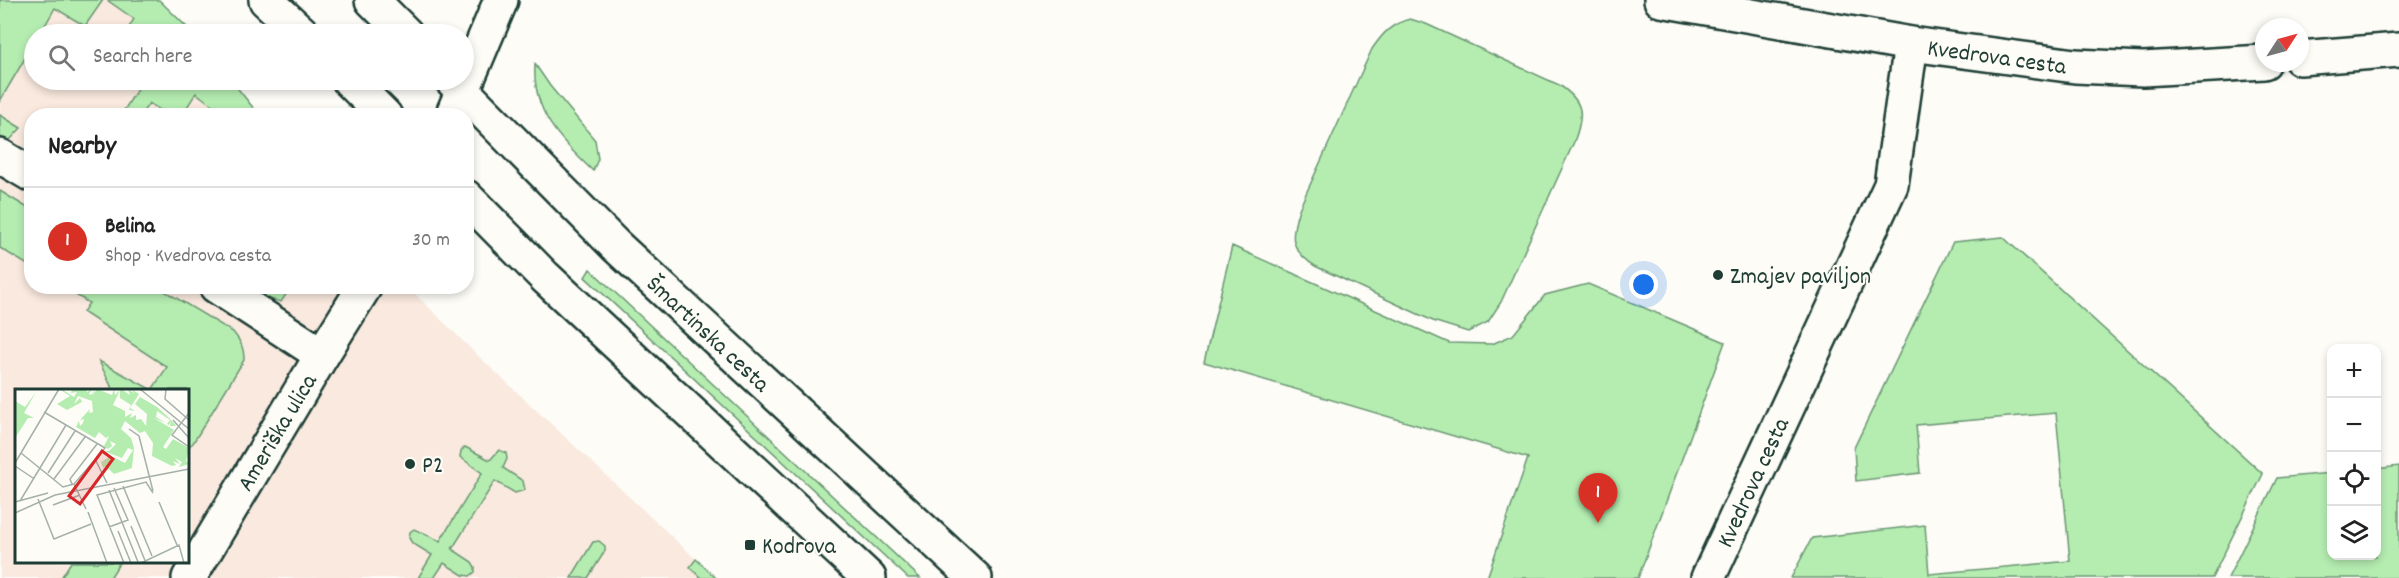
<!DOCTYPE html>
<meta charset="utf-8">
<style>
:root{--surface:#fff;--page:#f6f6f6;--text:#222;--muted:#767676;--line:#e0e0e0;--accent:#d93025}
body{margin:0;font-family:Dekko,sans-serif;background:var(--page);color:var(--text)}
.controls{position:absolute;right:18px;bottom:18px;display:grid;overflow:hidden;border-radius:12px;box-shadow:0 3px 9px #0003}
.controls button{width:54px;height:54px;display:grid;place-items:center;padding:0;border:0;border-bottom:2px solid var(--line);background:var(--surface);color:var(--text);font:30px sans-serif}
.compass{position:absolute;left:2255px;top:18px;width:54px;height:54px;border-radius:50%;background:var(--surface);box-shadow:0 3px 9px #0003;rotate:54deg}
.you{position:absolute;left:1644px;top:285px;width:21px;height:21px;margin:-15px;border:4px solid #fff;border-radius:50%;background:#1a73e8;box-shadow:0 0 0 9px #1a73e833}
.badge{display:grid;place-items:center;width:39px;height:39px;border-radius:50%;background:var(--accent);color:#fff;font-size:20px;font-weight:700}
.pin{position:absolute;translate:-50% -50px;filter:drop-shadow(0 2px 3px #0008)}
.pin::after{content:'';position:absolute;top:32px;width:21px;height:18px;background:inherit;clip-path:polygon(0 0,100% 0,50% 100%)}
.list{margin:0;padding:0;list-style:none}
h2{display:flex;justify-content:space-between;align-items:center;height:78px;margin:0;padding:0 24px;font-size:26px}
h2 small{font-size:20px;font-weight:400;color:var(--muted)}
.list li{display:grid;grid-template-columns:39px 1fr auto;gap:18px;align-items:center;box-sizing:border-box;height:108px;padding:0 24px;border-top:2px solid var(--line)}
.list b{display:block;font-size:22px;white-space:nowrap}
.list p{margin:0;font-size:20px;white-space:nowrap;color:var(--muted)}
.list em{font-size:20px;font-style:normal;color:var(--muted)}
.icon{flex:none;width:33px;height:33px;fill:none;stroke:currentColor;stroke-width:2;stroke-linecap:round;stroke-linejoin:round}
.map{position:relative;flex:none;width:2399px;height:578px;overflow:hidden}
.search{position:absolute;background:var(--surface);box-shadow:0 3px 9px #0003;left:24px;top:24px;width:450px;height:66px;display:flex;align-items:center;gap:15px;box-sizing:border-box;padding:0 21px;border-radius:33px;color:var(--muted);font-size:22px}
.panel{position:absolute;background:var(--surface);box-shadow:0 3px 9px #0003;left:24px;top:108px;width:450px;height:186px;border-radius:24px}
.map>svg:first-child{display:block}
</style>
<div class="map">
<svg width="2399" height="578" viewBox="0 0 2399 578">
<rect width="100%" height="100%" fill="#fdfcf7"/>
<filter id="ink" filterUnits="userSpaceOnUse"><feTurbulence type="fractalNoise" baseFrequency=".0167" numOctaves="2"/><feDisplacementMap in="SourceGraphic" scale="12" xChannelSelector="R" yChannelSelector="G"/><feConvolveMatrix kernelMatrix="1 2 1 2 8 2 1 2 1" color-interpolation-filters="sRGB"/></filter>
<g filter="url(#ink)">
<path fill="#f9e9de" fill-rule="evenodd" d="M 0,0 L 159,0 L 194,34 L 34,34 L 34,80 L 231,80 L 259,115 L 32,116 L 32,286 L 408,287 L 475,353 L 716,578 L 0,578 ZM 16,390 L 188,390 L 188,562 L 16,562 Z"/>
<g fill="#b5edb1" stroke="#6a9572" stroke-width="1.5">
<path d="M 0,0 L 103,0 L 85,26 L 55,8 L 40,34 L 34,34 L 34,43 L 0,101 Z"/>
<path d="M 107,0 L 159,0 L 194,34 L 125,34 L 134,19 Z"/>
<path d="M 1410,19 L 1426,24 L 1559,85 C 1585,102 1584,115 1574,142 L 1501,302 L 1488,322 L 1468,332 L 1433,321 L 1315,266 C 1289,249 1290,237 1299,209 L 1372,49 C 1383,33 1391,24 1410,19 Z"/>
<path d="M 535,64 L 550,86 L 595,140 L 598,159 L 593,171 C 560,140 532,112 535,64 Z"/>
<path d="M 143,80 L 231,80 L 259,115 L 222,115 L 223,113 L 196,93 L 182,115 L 168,115 L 149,103 L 141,115 L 121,115 Z"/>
<path d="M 0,115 L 21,128 L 10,140 L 0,137 Z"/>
<path d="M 0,191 L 31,210 L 31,267 L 0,248 Z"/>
<path d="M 2003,237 L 2263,474 L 2212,578 L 1791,578 L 1812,538 L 1925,525 L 1929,574 L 2070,561 L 2056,413 L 1916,425 L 1920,473 L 1856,481 L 1854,448 L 1953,242 Z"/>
<path d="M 1232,246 L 1449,343 L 1492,344 L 1513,335 L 1545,295 L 1588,284 L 1725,342 L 1638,578 L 1487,578 L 1528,458 L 1204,362 Z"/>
<path d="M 590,269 L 920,578 L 908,578 L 585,277 Z"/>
<path d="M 63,287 L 158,287 L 233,332 C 241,342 244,348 244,360 L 193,443 L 188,447 L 188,390 L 113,390 L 99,361 L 152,390 L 167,367 L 83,312 L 89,303 Z"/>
<path d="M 269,287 L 291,287 L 281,302 L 262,297 Z"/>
<path d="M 465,447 L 490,460 L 499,450 L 506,453 L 507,459 L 503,468 L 523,481 L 525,490 L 515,493 L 495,481 L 452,549 L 472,562 L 475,567 L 475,572 L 470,576 L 463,575 L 444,563 L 434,578 L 418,578 L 432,555 L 412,543 L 409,538 L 410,532 L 414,529 L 440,541 L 482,473 L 460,457 L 461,451 Z"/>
<path d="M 2399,466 L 2399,578 L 2228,578 L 2277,478 L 2331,473 L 2332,556 L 2376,556 L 2377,469 Z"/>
<path d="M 599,541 L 605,546 L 605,551 L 588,578 L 571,578 L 593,542 Z"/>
<path d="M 696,559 L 716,578 L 701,578 L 690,567 Z"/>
<path d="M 71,562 L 120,562 L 110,578 L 61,578 Z"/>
</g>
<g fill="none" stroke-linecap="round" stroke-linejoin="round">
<defs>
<g id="street">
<path d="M 1661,0 L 1911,44 L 2075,66 L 2143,69 L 2264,62"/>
<path d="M 2300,58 L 2399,50"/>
<path d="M 452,116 L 501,0"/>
<path d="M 0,156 L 32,175"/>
<path d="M 216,286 L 322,355"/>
<path d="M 189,578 L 322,355 L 365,286"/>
<path d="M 1708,578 L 1891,185 L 1911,44"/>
</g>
<g id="primary">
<path d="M 266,0 L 303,34"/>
<path d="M 372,0 L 406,34"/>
<path d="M 349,80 L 385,116"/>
<path d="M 452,80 L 615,245 L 975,578"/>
<path d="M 466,197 L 545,277 L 869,578"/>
</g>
</defs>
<use href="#street" stroke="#1f3d34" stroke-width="38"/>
<use href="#primary" stroke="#1f3d34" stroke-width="38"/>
<use href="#street" stroke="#fdfcf7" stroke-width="33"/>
<use href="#primary" stroke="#fdfcf7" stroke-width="33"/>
</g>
</g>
<g fill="#1f3d34" stroke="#fdfcf7" stroke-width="2">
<circle cx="1718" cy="275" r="6"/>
<circle cx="410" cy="464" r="6"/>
<rect x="744" y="539" width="12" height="12" rx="3"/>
</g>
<g text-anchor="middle" stroke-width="4.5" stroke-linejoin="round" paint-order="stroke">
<g font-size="24" fill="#1f3d34" stroke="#fdfcf7">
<text transform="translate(1997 56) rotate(8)" y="8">Kvedrova cesta</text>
<text transform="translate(709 333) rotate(43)" y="8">Šmartinska cesta</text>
<text transform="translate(276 432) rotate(-59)" y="8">Ameriška ulica</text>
<text transform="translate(1752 482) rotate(-65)" y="8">Kvedrova cesta</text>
</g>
<g font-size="24" fill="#1f3d34" stroke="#fdfcf7" text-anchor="start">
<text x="1730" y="283">Zmajev paviljon</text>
<text x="422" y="472">P2</text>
<text x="762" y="553">Kodrova</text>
</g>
</g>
<g transform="translate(15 389)">
<rect width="174" height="174" fill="#fdfcf7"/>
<path d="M 44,0 L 48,1 L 59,8 L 62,3 L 56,4 L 57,0 L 71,0 L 72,3 L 77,0 L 74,5 L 76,6 L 80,0 L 77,7 L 82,0 L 97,6 L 99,0 L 100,6 L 106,0 L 115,6 L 113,0 L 120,5 L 116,0 L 124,5 L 115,19 L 120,22 L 114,21 L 116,16 L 105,9 L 105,1 L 98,16 L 110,22 L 110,28 L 117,24 L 115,29 L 121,26 L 121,31 L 126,30 L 131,37 L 132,25 L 120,15 L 125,8 L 142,18 L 152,27 L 158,33 L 161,37 L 155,37 L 156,32 L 154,36 L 152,35 L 155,31 L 142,22 L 141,28 L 151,34 L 139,29 L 159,41 L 148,58 L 151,60 L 158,50 L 174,59 L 171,72 L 174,75 L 164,78 L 167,73 L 160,69 L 165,75 L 158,72 L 161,76 L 157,77 L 137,67 L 138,54 L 130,42 L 125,44 L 110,32 L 106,40 L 116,49 L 119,59 L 117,79 L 99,85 L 94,80 L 90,82 L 93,76 L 88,79 L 86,73 L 96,67 L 110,74 L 118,61 L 113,59 L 107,69 L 89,62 L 94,62 L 101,55 L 95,52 L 97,57 L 93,60 L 80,52 L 89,57 L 94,47 L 91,49 L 84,43 L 80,49 L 61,38 L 64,32 L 65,37 L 68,34 L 69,30 L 65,31 L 75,20 L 74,24 L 78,23 L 77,12 L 63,7 L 59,15 L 65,9 L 67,13 L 52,21 L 42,15 L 55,7 ZM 21,3 L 9,24 L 19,29 L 13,29 L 0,49 L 0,12 L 10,18 Z" fill="#b5edb1"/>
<path fill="none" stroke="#a4b0a9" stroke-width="1.5" d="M 125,0 L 174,40M 151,0 L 150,10 L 174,31M 29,23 L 90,59 L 59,95M 174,24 L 157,46 L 174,58M 158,31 L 174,49M 114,40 L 124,47 L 138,102M 6,64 L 48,98 L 59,95M 81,72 L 92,94M 0,74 L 44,0M 0,77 L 18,89M 33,84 L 60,42M 39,90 L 70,48M 57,95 L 55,90 L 82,55M 59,95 L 71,120M 108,97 L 137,167M 94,101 L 123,173M 23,110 L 39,150 L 76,135M 5,112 L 51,36M 0,113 L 33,104M 144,113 L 162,156M 38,116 L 65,106M 73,123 L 92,174M 0,124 L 40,106 L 174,80M 116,137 L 131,174M 94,138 L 113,131 L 99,99M 103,142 L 116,174M 109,174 L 82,106 L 131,93 L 138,104M 126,174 L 164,156 L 169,174"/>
<path fill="#d62828" fill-opacity="0.15" stroke="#d62828" stroke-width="3" d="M 87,62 L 98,70 L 65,115 L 54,107 Z"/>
<rect width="174" height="174" fill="none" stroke="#1f3d34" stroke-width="3"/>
</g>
</svg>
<div class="controls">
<button>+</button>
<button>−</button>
<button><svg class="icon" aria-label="locate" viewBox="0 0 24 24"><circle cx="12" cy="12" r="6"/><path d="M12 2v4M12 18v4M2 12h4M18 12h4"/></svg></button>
<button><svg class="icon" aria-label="layers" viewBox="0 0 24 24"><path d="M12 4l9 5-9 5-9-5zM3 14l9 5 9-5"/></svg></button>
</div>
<svg class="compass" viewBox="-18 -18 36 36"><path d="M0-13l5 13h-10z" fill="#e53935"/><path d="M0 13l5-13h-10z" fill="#767676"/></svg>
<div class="you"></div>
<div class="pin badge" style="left:1598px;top:523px">1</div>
<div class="search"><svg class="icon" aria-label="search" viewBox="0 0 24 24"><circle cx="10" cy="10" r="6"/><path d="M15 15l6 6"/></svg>Search here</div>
<section class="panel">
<h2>Nearby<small></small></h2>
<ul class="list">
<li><span class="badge">1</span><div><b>Belina</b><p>Shop · Kvedrova cesta</p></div><em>30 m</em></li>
</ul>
</section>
</div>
